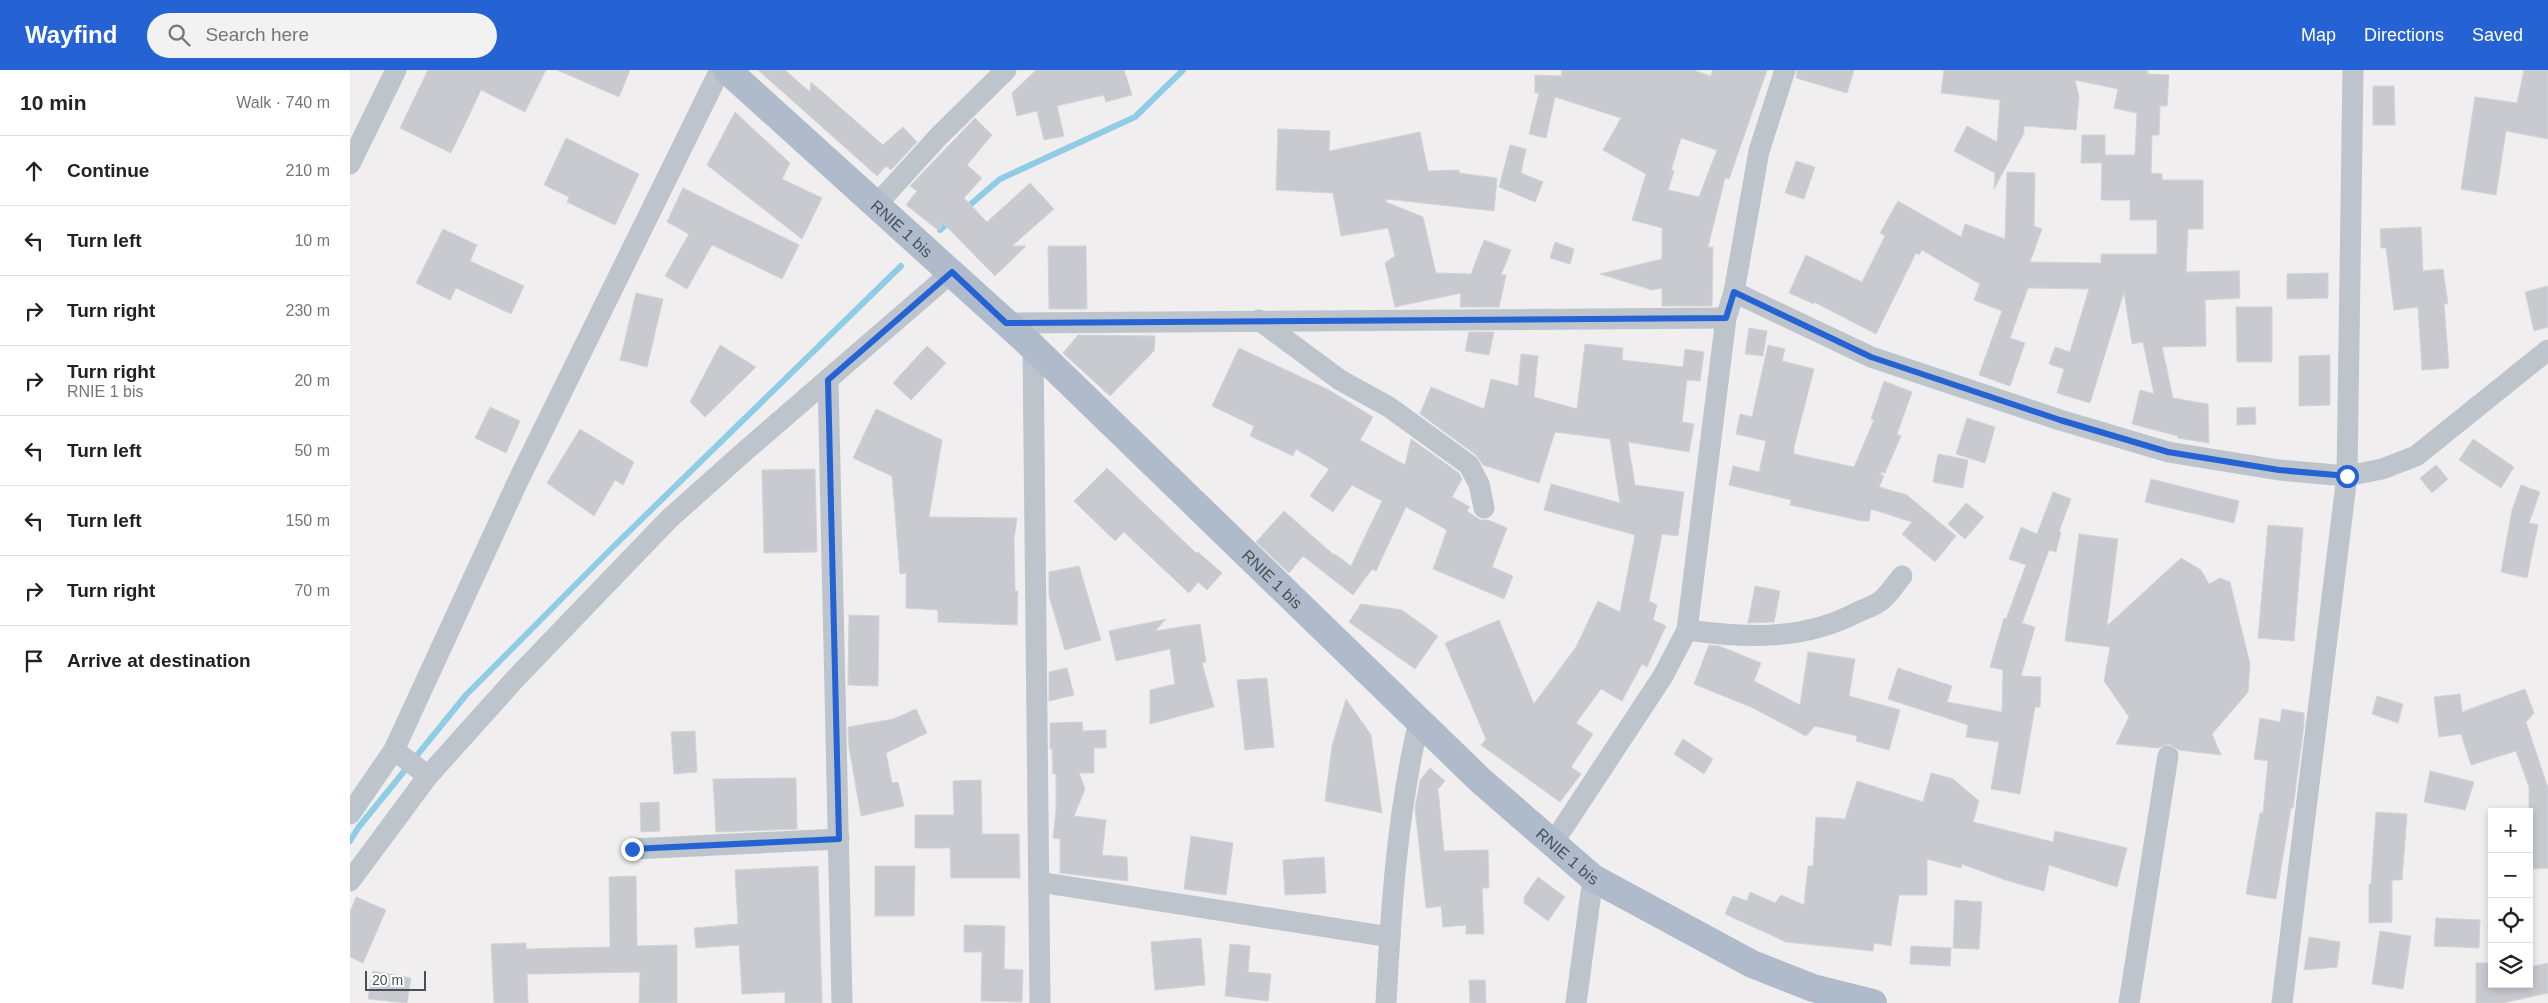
<!DOCTYPE html>
<meta charset="utf-8">
<style>
:root{--surface:#fff;--page:#f2f2f2;--text:#222;--muted:#767676;--line:#e0e0e0;--accent:#2562d4}
body{margin:0;font-family:Arial,sans-serif;background:var(--page);color:var(--text)}
.controls{position:absolute;right:15px;bottom:15px;display:grid;overflow:hidden;border-radius:0px;box-shadow:0 2px 8px #0003}
.controls button{width:45px;height:45px;display:grid;place-items:center;padding:0;border:0;border-bottom:1px solid var(--line);background:var(--surface);color:var(--text);font:25px sans-serif}
.scale{position:absolute;left:15px;bottom:12px;width:61px;box-sizing:border-box;padding-left:5px;border:2px solid #47505a;border-top:0;font-size:14px;line-height:18px;white-space:nowrap;color:#47505a;-webkit-text-stroke:4px #fff;paint-order:stroke}
.stop{position:absolute;width:15px;height:15px;margin:-11px;border:4px solid #2562d4;border-radius:50%;background:#fff}
.stop.end{background:#2562d4;border-color:#fff;box-shadow:0 1px 5px #0008}
.list{margin:0;padding:0;list-style:none}
h2{display:flex;justify-content:space-between;align-items:center;height:65px;margin:0;padding:0 20px;font-size:21px}
h2 small{font-size:16px;font-weight:400;color:var(--muted)}
.list li{display:grid;grid-template-columns:32px 1fr auto;gap:15px;align-items:center;box-sizing:border-box;height:70px;padding:0 20px;border-top:1px solid var(--line)}
.list b{display:block;font-size:19px;white-space:nowrap}
.list p{margin:0;font-size:16px;white-space:nowrap;color:var(--muted)}
.list em{font-size:16px;font-style:normal;color:var(--muted)}
.icon{flex:none;width:28px;height:28px;fill:none;stroke:currentColor;stroke-width:2;stroke-linecap:round;stroke-linejoin:round}
.map{position:relative;flex:none;width:2198px;height:933px;overflow:hidden}
header{display:flex;align-items:center;gap:30px;box-sizing:border-box;height:70px;padding:0 25px;background:var(--accent);color:#fff}
header strong{font-size:24px}
nav{display:flex;gap:28px;margin-inline-start:auto;font-size:18px}
.search{width:350px;height:45px;background:var(--page);display:flex;align-items:center;gap:12px;box-sizing:border-box;padding:0 18px;border-radius:28px;color:var(--muted);font-size:19px}
main{display:flex}
aside{flex:1;background:var(--surface)}
.map>svg:first-child{display:block}
</style>
<header>
<strong>Wayfind</strong>
<div class="search"><svg class="icon" aria-label="search" viewBox="0 0 24 24"><circle cx="10" cy="10" r="6"/><path d="M15 15l6 6"/></svg>Search here</div>
<nav><a>Map</a><a>Directions</a><a>Saved</a></nav>
</header>
<main>
<aside>
<h2>10 min<small>Walk · 740 m</small></h2>
<ul class="list">
<li><svg class="icon" aria-label="ahead" viewBox="0 0 24 24"><path d="M12 20V5M6 11l6-6 6 6"/></svg><div><b>Continue</b></div><em>210 m</em></li>
<li><svg class="icon" aria-label="left" viewBox="0 0 24 24"><path d="M17 20v-9H6M10 6l-5 5 5 5"/></svg><div><b>Turn left</b></div><em>10 m</em></li>
<li><svg class="icon" aria-label="right" viewBox="0 0 24 24"><path d="M7 20v-9h11M14 6l5 5-5 5"/></svg><div><b>Turn right</b></div><em>230 m</em></li>
<li><svg class="icon" aria-label="right" viewBox="0 0 24 24"><path d="M7 20v-9h11M14 6l5 5-5 5"/></svg><div><b>Turn right</b><p>RNIE 1 bis</p></div><em>20 m</em></li>
<li><svg class="icon" aria-label="left" viewBox="0 0 24 24"><path d="M17 20v-9H6M10 6l-5 5 5 5"/></svg><div><b>Turn left</b></div><em>50 m</em></li>
<li><svg class="icon" aria-label="left" viewBox="0 0 24 24"><path d="M17 20v-9H6M10 6l-5 5 5 5"/></svg><div><b>Turn left</b></div><em>150 m</em></li>
<li><svg class="icon" aria-label="right" viewBox="0 0 24 24"><path d="M7 20v-9h11M14 6l5 5-5 5"/></svg><div><b>Turn right</b></div><em>70 m</em></li>
<li><svg class="icon" aria-label="arrive" viewBox="0 0 24 24"><path d="M6 21V4h12l-3 4 3 4H6"/></svg><div><b>Arrive at destination</b></div></li>
</ul>
</aside>
<div class="map">
<svg width="2198" height="933" viewBox="0 0 2198 933">
<rect width="100%" height="100%" fill="#f0eeee"/>
<g fill="none" stroke-linecap="round" stroke-linejoin="round">
<g stroke="#8fcce6" stroke-width="6">
<path d="M 614,140 L 650,109 L 785,47 L 833,0"/>
<path d="M 590,160 L 600,151"/>
<path d="M 0,771 L 8,758 L 116,625 L 261,479 L 551,196"/>
</g>
</g>
<g fill="#c8cad0" stroke="#d2d4d9" fill-rule="evenodd">
<path d="M 78,0 L 196,0 L 175,42 L 131,20 L 101,83 L 50,58 Z"/>
<path d="M 207,0 L 280,0 L 269,27 Z"/>
<path d="M 408,0 L 435,0 L 460,22 L 461,12 L 533,75 L 553,57 L 567,72 L 541,100 L 536,96 L 527,106 Z"/>
<path d="M 686,0 L 774,0 L 782,25 L 756,32 L 754,25 L 707,36 L 714,66 L 694,70 L 687,41 L 667,46 L 662,23 Z"/>
<path d="M 1212,0 L 1343,0 L 1361,6 L 1363,0 L 1417,0 L 1379,109 L 1375,108 L 1358,177 L 1363,177 L 1362,236 L 1312,236 L 1312,218 L 1302,220 L 1250,204 L 1312,189 L 1312,158 L 1282,150 L 1296,104 L 1253,80 L 1271,48 L 1205,27 L 1196,68 L 1179,64 L 1189,23 L 1185,23 L 1185,5 L 1211,6 ZM 1331,68 L 1367,80 L 1349,127 L 1318,120 L 1324,101 L 1321,100 Z"/>
<path d="M 1447,0 L 1504,0 L 1497,23 L 1446,8 Z"/>
<path d="M 1594,0 L 1797,0 L 1798,4 L 1819,5 L 1817,36 L 1810,36 L 1809,65 L 1802,65 L 1801,103 L 1812,104 L 1812,110 L 1853,110 L 1853,159 L 1838,159 L 1836,202 L 1889,201 L 1890,228 L 1855,230 L 1856,276 L 1812,277 L 1823,328 L 1858,334 L 1859,373 L 1828,368 L 1828,366 L 1782,354 L 1790,320 L 1804,324 L 1793,272 L 1782,274 L 1774,222 L 1740,333 L 1707,323 L 1714,299 L 1699,294 L 1705,277 L 1720,282 L 1739,219 L 1678,218 L 1660,268 L 1675,273 L 1660,316 L 1629,305 L 1652,241 L 1624,230 L 1630,214 L 1572,180 L 1569,185 L 1566,183 L 1526,264 L 1464,232 L 1464,234 L 1439,223 L 1456,185 L 1512,212 L 1535,166 L 1530,163 L 1548,131 L 1611,167 L 1615,154 L 1655,169 L 1657,102 L 1685,103 L 1684,156 L 1692,159 L 1680,192 L 1751,193 L 1751,184 L 1807,184 L 1807,150 L 1780,150 L 1780,130 L 1751,130 L 1752,93 L 1731,93 L 1732,65 L 1755,65 L 1755,85 L 1785,85 L 1787,43 L 1764,38 L 1768,19 L 1725,10 L 1729,27 L 1726,60 L 1674,56 L 1674,63 L 1644,119 L 1645,103 L 1604,81 L 1617,56 L 1647,72 L 1650,30 L 1591,23 Z"/>
<path d="M 2174,0 L 2198,0 L 2198,69 L 2156,61 L 2146,125 L 2111,119 L 2125,27 L 2167,33 Z"/>
<path d="M 2023,16 L 2044,16 L 2045,55 L 2023,55 Z"/>
<path d="M 385,42 L 440,93 L 432,109 L 472,128 L 452,169 L 357,95 Z"/>
<path d="M 625,48 L 642,65 L 617,95 L 632,108 L 614,128 L 637,152 L 680,113 L 704,139 L 662,176 L 676,176 L 645,206 L 593,153 L 588,160 L 556,135 L 567,121 L 560,116 Z"/>
<path d="M 928,59 L 980,61 L 979,81 L 1070,62 L 1078,101 L 1109,100 L 1109,103 L 1147,108 L 1144,141 L 1037,129 L 1036,132 L 1073,147 L 1086,203 L 1121,204 L 1134,170 L 1161,180 L 1151,205 L 1156,205 L 1149,237 L 1110,237 L 1111,223 L 1045,237 L 1035,193 L 1045,186 L 1038,158 L 991,166 L 983,123 L 926,120 Z"/>
<path d="M 216,68 L 289,104 L 265,155 L 217,132 L 219,127 L 194,115 Z"/>
<path d="M 1160,75 L 1176,79 L 1171,103 L 1193,112 L 1185,132 L 1149,117 Z"/>
<path d="M 1446,91 L 1465,97 L 1454,129 L 1435,123 Z"/>
<path d="M 333,118 L 449,175 L 432,209 L 362,175 L 337,219 L 315,206 L 339,164 L 317,152 Z"/>
<path d="M 2071,157 L 2073,201 L 2093,199 L 2098,234 L 2094,234 L 2099,298 L 2072,300 L 2068,237 L 2044,240 L 2036,178 L 2031,178 L 2030,159 Z"/>
<path d="M 93,159 L 127,175 L 120,191 L 174,216 L 161,244 L 106,218 L 100,230 L 66,213 Z"/>
<path d="M 1205,172 L 1224,179 L 1220,194 L 1200,188 Z"/>
<path d="M 698,176 L 736,176 L 737,239 L 699,239 Z"/>
<path d="M 1978,203 L 1978,228 L 1937,229 L 1937,204 Z"/>
<path d="M 2198,216 L 2198,257 L 2184,261 L 2175,222 Z"/>
<path d="M 286,223 L 313,229 L 297,297 L 270,290 Z"/>
<path d="M 1886,237 L 1922,237 L 1922,292 L 1887,292 Z"/>
<path d="M 1399,258 L 1417,261 L 1413,286 L 1395,284 Z"/>
<path d="M 1119,262 L 1144,262 L 1139,285 L 1115,281 Z"/>
<path d="M 728,265 L 805,266 L 804,281 L 760,326 L 713,283 Z"/>
<path d="M 1235,274 L 1273,278 L 1272,290 L 1333,297 L 1335,279 L 1354,282 L 1350,311 L 1337,310 L 1332,352 L 1344,354 L 1339,382 L 1278,372 L 1285,415 L 1334,422 L 1328,466 L 1312,464 L 1299,531 L 1307,535 L 1303,550 L 1316,556 L 1297,597 L 1292,594 L 1272,631 L 1251,619 L 1226,653 L 1243,664 L 1221,697 L 1231,704 L 1210,732 L 1131,675 L 1136,669 L 1095,573 L 1149,550 L 1184,634 L 1226,577 L 1248,531 L 1270,542 L 1285,465 L 1194,440 L 1201,414 L 1270,433 L 1260,369 L 1205,362 L 1189,413 L 1133,395 L 1126,385 L 1070,344 L 1081,317 L 1134,339 L 1141,309 L 1168,316 L 1171,284 L 1188,286 L 1184,327 L 1227,339 Z"/>
<path d="M 370,275 L 406,297 L 355,347 L 340,332 Z"/>
<path d="M 1418,275 L 1435,279 L 1432,291 L 1464,299 L 1444,377 L 1444,384 L 1504,397 L 1524,350 L 1521,349 L 1534,311 L 1562,322 L 1547,364 L 1551,366 L 1535,403 L 1528,402 L 1534,406 L 1529,417 L 1557,425 L 1606,466 L 1585,492 L 1552,464 L 1562,452 L 1521,439 L 1519,451 L 1512,451 L 1440,435 L 1441,430 L 1379,415 L 1383,396 L 1409,402 L 1416,371 L 1386,364 L 1390,344 L 1402,347 Z"/>
<path d="M 577,276 L 596,293 L 561,330 L 543,313 Z"/>
<path d="M 889,278 L 979,320 L 1023,347 L 1010,370 L 1055,395 L 1061,369 L 1109,403 L 1112,409 L 1102,427 L 1120,437 L 1117,441 L 1130,450 L 1138,450 L 1157,458 L 1142,497 L 1163,506 L 1154,529 L 1083,499 L 1097,460 L 1056,437 L 1026,501 L 1022,499 L 1003,525 L 953,486 L 939,503 L 906,472 L 934,441 L 984,485 L 985,484 L 1001,496 L 1032,431 L 1002,415 L 983,442 L 960,426 L 979,399 L 946,379 L 943,386 L 900,366 L 904,356 L 862,336 Z"/>
<path d="M 1980,285 L 1980,335 L 1949,336 L 1949,286 Z"/>
<path d="M 140,337 L 170,351 L 156,383 L 125,368 Z"/>
<path d="M 1905,337 L 1906,354 L 1887,355 L 1887,338 Z"/>
<path d="M 526,339 L 592,370 L 579,447 L 667,448 L 664,469 L 665,521 L 668,521 L 667,555 L 588,552 L 588,540 L 556,538 L 556,503 L 550,504 L 542,406 L 503,388 Z"/>
<path d="M 1617,348 L 1645,357 L 1635,393 L 1606,384 Z"/>
<path d="M 230,359 L 284,392 L 273,415 L 265,410 L 244,446 L 197,413 Z"/>
<path d="M 2123,369 L 2164,397 L 2151,418 L 2109,390 Z"/>
<path d="M 1588,384 L 1618,390 L 1613,418 L 1583,412 Z"/>
<path d="M 2086,395 L 2098,409 L 2082,423 L 2070,408 Z"/>
<path d="M 757,398 L 846,483 L 848,482 L 872,503 L 857,520 L 848,512 L 839,523 L 774,462 L 765,471 L 724,431 Z"/>
<path d="M 465,399 L 467,482 L 414,483 L 412,400 Z"/>
<path d="M 1801,409 L 1889,431 L 1884,453 L 1795,432 Z"/>
<path d="M 2171,415 L 2190,422 L 2179,453 L 2188,455 L 2177,508 L 2151,502 L 2162,440 Z"/>
<path d="M 1703,422 L 1721,429 L 1709,461 L 1711,462 L 1706,482 L 1699,480 L 1672,553 L 1685,557 L 1671,606 L 1691,607 L 1690,637 L 1685,637 L 1670,724 L 1641,719 L 1649,672 L 1616,667 L 1618,655 L 1538,629 L 1548,598 L 1602,616 L 1597,632 L 1652,642 L 1653,600 L 1640,597 L 1654,548 L 1656,549 L 1676,495 L 1659,489 L 1671,457 L 1687,464 Z"/>
<path d="M 1616,433 L 1634,447 L 1615,469 L 1598,454 Z"/>
<path d="M 1918,455 L 1953,458 L 1944,571 L 1908,568 Z"/>
<path d="M 1729,464 L 1768,469 L 1757,556 L 1831,488 L 1851,500 L 1859,514 L 1870,508 L 1880,512 L 1900,594 L 1898,622 L 1862,664 L 1871,685 L 1829,680 L 1819,674 L 1808,678 L 1766,674 L 1779,647 L 1754,611 L 1760,577 L 1715,571 Z"/>
<path d="M 729,496 L 751,570 L 715,580 L 699,526 L 699,502 Z"/>
<path d="M 1405,516 L 1430,521 L 1424,552 L 1398,553 Z"/>
<path d="M 1011,534 L 1052,540 L 1088,566 L 1065,599 L 999,552 Z"/>
<path d="M 499,545 L 529,546 L 528,616 L 498,615 Z"/>
<path d="M 816,549 L 805,561 L 850,554 L 856,592 L 852,593 L 864,637 L 800,654 L 800,620 L 825,614 L 820,579 L 766,591 L 759,561 Z"/>
<path d="M 1359,575 L 1369,576 L 1411,593 L 1404,611 L 1450,635 L 1458,582 L 1505,589 L 1499,626 L 1550,640 L 1539,680 L 1506,671 L 1507,666 L 1465,656 L 1456,666 L 1401,637 L 1344,614 Z"/>
<path d="M 717,598 L 724,625 L 699,631 L 699,602 Z"/>
<path d="M 917,608 L 924,677 L 895,680 L 887,610 Z"/>
<path d="M 2175,619 L 2184,643 L 2176,652 L 2198,718 L 2198,798 L 2179,799 L 2179,717 L 2166,681 L 2121,695 L 2111,664 L 2089,667 L 2084,627 L 2110,624 L 2112,642 Z"/>
<path d="M 2027,626 L 2053,634 L 2048,653 L 2022,644 Z"/>
<path d="M 996,629 L 1021,665 L 1032,743 L 975,731 L 982,676 Z"/>
<path d="M 566,639 L 577,663 L 536,683 L 542,713 L 548,712 L 554,736 L 511,746 L 499,677 L 498,657 L 543,649 Z"/>
<path d="M 1932,639 L 1954,643 L 1954,655 L 1943,738 L 1941,738 L 1926,829 L 1896,824 L 1910,743 L 1913,743 L 1918,691 L 1904,689 L 1910,648 L 1930,652 Z"/>
<path d="M 732,652 L 733,661 L 756,660 L 756,678 L 744,678 L 744,703 L 729,703 L 735,719 L 724,746 L 756,750 L 752,785 L 777,787 L 778,811 L 710,803 L 710,769 L 703,768 L 706,741 L 706,704 L 703,704 L 702,679 L 700,679 L 700,653 Z"/>
<path d="M 345,661 L 347,702 L 324,704 L 321,662 Z"/>
<path d="M 1333,669 L 1363,689 L 1354,704 L 1324,684 Z"/>
<path d="M 1080,698 L 1095,711 L 1088,719 L 1094,781 L 1138,780 L 1139,818 L 1132,818 L 1134,864 L 1116,864 L 1116,855 L 1093,857 L 1091,836 L 1076,838 L 1065,738 L 1070,710 Z"/>
<path d="M 2080,701 L 2124,712 L 2115,740 L 2074,732 Z"/>
<path d="M 1581,703 L 1603,709 L 1629,731 L 1623,752 L 1703,772 L 1705,761 L 1777,778 L 1767,817 L 1699,795 L 1694,821 L 1655,810 L 1612,794 L 1611,798 L 1577,789 L 1577,825 L 1549,825 L 1541,876 L 1524,873 L 1523,881 L 1436,872 L 1375,844 L 1383,826 L 1397,831 L 1400,822 L 1425,833 L 1431,825 L 1454,835 L 1458,796 L 1463,796 L 1466,747 L 1495,749 L 1507,711 L 1573,732 Z"/>
<path d="M 446,708 L 447,759 L 366,762 L 363,709 Z"/>
<path d="M 631,710 L 632,764 L 669,764 L 670,808 L 601,808 L 600,778 L 565,778 L 565,745 L 604,745 L 603,711 Z"/>
<path d="M 309,732 L 310,761 L 291,762 L 290,733 Z"/>
<path d="M 2026,742 L 2057,744 L 2052,810 L 2042,810 L 2042,852 L 2019,853 L 2019,814 L 2021,814 Z"/>
<path d="M 841,766 L 883,773 L 876,825 L 834,819 Z"/>
<path d="M 974,787 L 976,823 L 935,825 L 933,790 Z"/>
<path d="M 468,796 L 472,933 L 435,933 L 435,922 L 392,924 L 389,875 L 346,878 L 344,858 L 388,854 L 385,800 Z"/>
<path d="M 525,796 L 565,796 L 564,846 L 525,846 Z"/>
<path d="M 286,806 L 287,876 L 327,875 L 327,933 L 289,933 L 290,902 L 177,904 L 178,933 L 144,933 L 141,874 L 176,873 L 176,879 L 260,877 L 259,807 Z"/>
<path d="M 1188,807 L 1215,827 L 1198,851 L 1174,833 L 1174,827 Z"/>
<path d="M 6,827 L 36,840 L 13,893 L 0,887 L 0,842 Z"/>
<path d="M 1605,830 L 1632,832 L 1629,879 L 1603,878 Z"/>
<path d="M 2086,848 L 2130,850 L 2129,878 L 2084,876 Z"/>
<path d="M 614,855 L 655,856 L 654,899 L 673,900 L 672,932 L 631,931 L 632,882 L 614,882 Z"/>
<path d="M 2030,861 L 2061,866 L 2053,919 L 2022,914 Z"/>
<path d="M 1959,867 L 1990,872 L 1987,897 L 1954,900 Z"/>
<path d="M 851,868 L 855,915 L 805,920 L 801,872 Z"/>
<path d="M 880,874 L 900,876 L 898,902 L 921,904 L 918,931 L 875,926 Z"/>
<path d="M 1561,876 L 1601,878 L 1600,896 L 1560,894 Z"/>
<path d="M 2126,893 L 2142,893 L 2142,914 L 2179,914 L 2179,897 L 2198,893 L 2198,923 L 2153,933 L 2126,933 Z"/>
<path d="M 23,901 L 61,908 L 57,933 L 18,929 Z"/>
<path d="M 1119,910 L 1135,910 L 1136,933 L 1120,933 Z"/>
</g>
<g fill="none" stroke-linecap="round" stroke-linejoin="round">
<g stroke="#bdc4cc" stroke-width="21">
<path d="M 0,94 L 46,0"/>
<path d="M 527,134 L 588,67 L 656,0"/>
<path d="M 1384,222 L 1521,287 L 1710,350 L 1818,382 L 1929,400 L 1997,406 L 2032,399 L 2066,386 L 2198,280"/>
<path d="M 909,250 L 990,310 L 1039,337 L 1119,395 L 1129,414 L 1134,438"/>
<path d="M 656,253 L 1376,248"/>
<path d="M 683,277 L 690,933"/>
<path d="M 478,310 L 492,933"/>
<path d="M 1337,560 C 1396,568 1453,571 1508,542 C 1517,538 1529,534 1535,527 C 1541,521 1546,513 1552,506"/>
<path d="M 44,680 L 78,706"/>
<path d="M 0,744 L 44,680 L 168,411 L 370,0"/>
<path d="M 1203,773 L 1313,606 L 1337,560 L 1376,248 L 1384,222 L 1409,81 L 1435,0"/>
<path d="M 282,779 L 489,769"/>
<path d="M 0,811 L 78,706 L 166,608 L 319,449 L 395,381 L 602,202"/>
<path d="M 689,812 L 1040,867"/>
<path d="M 1036,933 C 1041,838 1047,744 1069,651"/>
<path d="M 1226,933 L 1243,808"/>
<path d="M 1779,933 L 1818,686"/>
<path d="M 1932,933 L 1997,406 L 2003,0"/>
</g>
<path stroke="#afbbcb" stroke-width="28" id="s1" d="M 377,0 L 683,277 L 1130,710 L 1243,808 L 1402,894 L 1463,918 L 1523,933"/>
</g>
<g fill="none" stroke-linecap="round" stroke-linejoin="round">
<path stroke="#2562d4" stroke-width="6" d="M 282,779 L 489,769 L 478,310 L 602,202 L 656,253 L 1376,248 L 1384,222 L 1521,287 L 1710,350 L 1818,382 L 1929,400 L 1997,406"/>
</g>
<g text-anchor="middle" stroke-width="4" stroke-linejoin="round" paint-order="stroke">
<g font-size="16" fill="#47505a" stroke="#fff">
<text dy="6" stroke="none"><textPath href="#s1" startOffset="236">RNIE 1 bis</textPath></text>
<text dy="6" stroke="none"><textPath href="#s1" startOffset="746">RNIE 1 bis</textPath></text>
<text dy="6" stroke="none"><textPath href="#s1" startOffset="1151">RNIE 1 bis</textPath></text>
</g>
</g>
</svg>
<div class="controls">
<button>+</button>
<button>−</button>
<button><svg class="icon" aria-label="locate" viewBox="0 0 24 24"><circle cx="12" cy="12" r="6"/><path d="M12 2v4M12 18v4M2 12h4M18 12h4"/></svg></button>
<button><svg class="icon" aria-label="layers" viewBox="0 0 24 24"><path d="M12 4l9 5-9 5-9-5zM3 14l9 5 9-5"/></svg></button>
</div>
<div class="scale">20 m</div>
<div class="stop" style="left:1997px;top:406px"></div>
<div class="stop end" style="left:282px;top:779px"></div>
</div>
</main>
